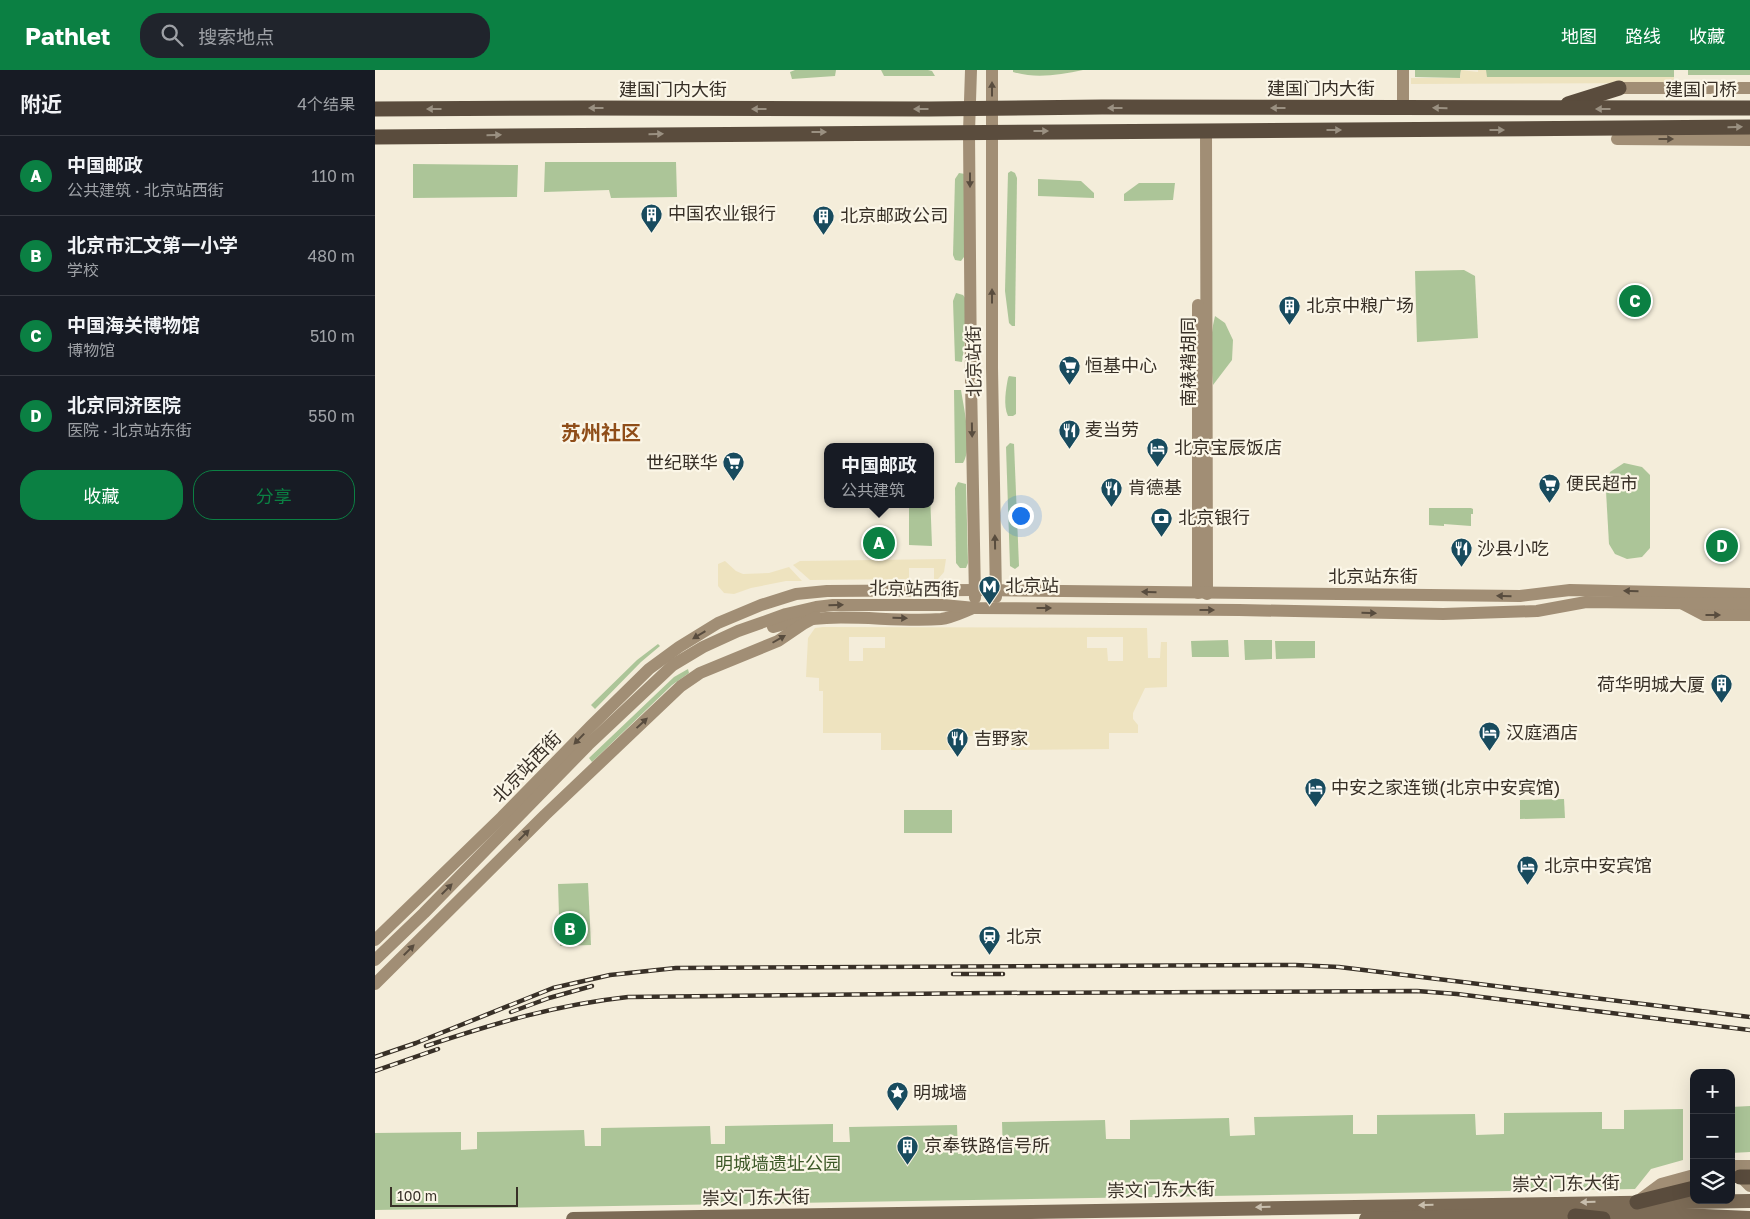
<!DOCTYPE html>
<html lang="zh">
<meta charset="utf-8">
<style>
:root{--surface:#171b24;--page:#20242c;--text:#f1f3f6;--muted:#9ea1a6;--line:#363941;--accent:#0b8043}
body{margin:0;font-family:"Golos Text","Noto Sans SC",sans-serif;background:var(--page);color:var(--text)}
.controls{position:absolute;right:15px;bottom:15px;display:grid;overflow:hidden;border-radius:10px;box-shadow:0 5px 20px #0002}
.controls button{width:45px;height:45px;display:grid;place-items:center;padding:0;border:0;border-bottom:1px solid var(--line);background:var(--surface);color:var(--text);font:25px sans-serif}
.scale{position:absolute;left:15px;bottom:12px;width:128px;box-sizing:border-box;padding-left:5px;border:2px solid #383027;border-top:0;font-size:14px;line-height:18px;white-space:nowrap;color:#383027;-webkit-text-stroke:4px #fbf6e7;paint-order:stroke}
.you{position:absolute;left:645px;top:445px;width:18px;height:18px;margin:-12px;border:4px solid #fff;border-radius:50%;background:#1a73e8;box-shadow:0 0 0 8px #1a73e833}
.badge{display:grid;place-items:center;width:32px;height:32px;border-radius:50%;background:var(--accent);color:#fff;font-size:16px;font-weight:700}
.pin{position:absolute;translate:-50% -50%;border:2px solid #fff;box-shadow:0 1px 5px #0006}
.popup{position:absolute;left:449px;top:373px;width:110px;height:65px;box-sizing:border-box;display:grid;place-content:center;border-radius:10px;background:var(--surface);filter:drop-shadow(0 1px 4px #0005);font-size:16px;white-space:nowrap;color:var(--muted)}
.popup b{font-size:19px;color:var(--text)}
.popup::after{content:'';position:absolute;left:50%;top:100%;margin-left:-10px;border:10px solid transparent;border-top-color:var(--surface)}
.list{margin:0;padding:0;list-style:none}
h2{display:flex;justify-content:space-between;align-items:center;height:65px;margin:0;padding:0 20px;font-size:21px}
h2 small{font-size:16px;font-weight:400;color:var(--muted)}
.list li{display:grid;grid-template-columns:32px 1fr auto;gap:15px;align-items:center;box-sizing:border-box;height:80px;padding:0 20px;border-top:1px solid var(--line)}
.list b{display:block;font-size:19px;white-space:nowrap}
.list p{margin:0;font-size:16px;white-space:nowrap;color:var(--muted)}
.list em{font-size:16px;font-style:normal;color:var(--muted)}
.actions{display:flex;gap:10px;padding:15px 20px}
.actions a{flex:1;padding:11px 0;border:1px solid var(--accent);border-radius:20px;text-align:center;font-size:18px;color:var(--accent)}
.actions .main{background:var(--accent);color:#fff}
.icon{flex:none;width:28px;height:28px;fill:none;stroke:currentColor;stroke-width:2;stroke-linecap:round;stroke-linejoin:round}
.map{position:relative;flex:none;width:1375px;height:1149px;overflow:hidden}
header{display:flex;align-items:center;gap:30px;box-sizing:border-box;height:70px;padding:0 25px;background:var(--accent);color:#fff}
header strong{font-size:24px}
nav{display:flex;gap:28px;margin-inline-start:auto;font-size:18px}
.search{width:350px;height:45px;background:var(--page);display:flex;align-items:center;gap:12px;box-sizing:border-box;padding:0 18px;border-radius:20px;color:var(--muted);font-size:19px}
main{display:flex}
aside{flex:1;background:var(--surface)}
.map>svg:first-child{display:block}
</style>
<header>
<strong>Pathlet</strong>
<div class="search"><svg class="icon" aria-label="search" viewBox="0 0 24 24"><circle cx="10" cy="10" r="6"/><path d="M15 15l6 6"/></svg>搜索地点</div>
<nav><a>地图</a><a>路线</a><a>收藏</a></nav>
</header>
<main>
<aside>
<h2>附近<small>4个结果</small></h2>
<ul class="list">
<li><span class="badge">A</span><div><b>中国邮政</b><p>公共建筑 · 北京站西街</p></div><em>110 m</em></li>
<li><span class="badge">B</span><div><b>北京市汇文第一小学</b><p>学校</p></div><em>480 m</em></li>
<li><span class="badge">C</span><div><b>中国海关博物馆</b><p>博物馆</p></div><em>510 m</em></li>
<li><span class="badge">D</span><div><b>北京同济医院</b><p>医院 · 北京站东街</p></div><em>550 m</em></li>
</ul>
<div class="actions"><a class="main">收藏</a><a>分享</a></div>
</aside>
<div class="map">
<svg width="1375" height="1149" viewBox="0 0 1375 1149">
<rect width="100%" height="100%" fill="#f4edda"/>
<g fill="#acc598">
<path d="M 420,0 L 461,0 L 460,6 L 417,9 L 415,2 Z"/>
<path d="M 506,0 L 553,0 L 557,1 L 560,6 L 509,6 Z"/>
<path d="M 638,0 L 708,0 C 684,5 661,9 638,2 Z"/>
<path d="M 1040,0 L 1086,0 L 1085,8 L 1040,7 Z"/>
<rect x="1111" y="0" width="188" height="7"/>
<rect x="1313" y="0" width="62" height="5"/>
<path d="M 170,92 L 301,92 L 302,127 L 236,128 L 234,120 L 169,122 Z"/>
<path d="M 38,94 L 143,95 L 142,127 L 38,128 Z"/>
<path d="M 636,101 L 640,103 L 642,108 L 640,256 L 637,256 L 634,253 L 630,221 L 633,103 Z"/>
<path d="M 584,103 L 590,104 L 589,187 L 586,191 L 580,190 L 578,185 L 580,109 Z"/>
<path d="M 663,109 L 706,111 L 719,123 L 719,128 L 663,126 Z"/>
<path d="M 764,113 L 800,113 L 798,130 L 749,131 L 749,124 Z"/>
<path d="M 1089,200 L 1100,206 L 1103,268 L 1042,272 L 1040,201 Z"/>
<path d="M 581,223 L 588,225 L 591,229 L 590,270 L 587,292 L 580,291 L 578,231 Z"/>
<path d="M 840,246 L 850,253 L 858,270 L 857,290 L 838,315 C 836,291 834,270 840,246 Z"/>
<path d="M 634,306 L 641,307 L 641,344 L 638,346 L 633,346 C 628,335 631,319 633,308 Z"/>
<path d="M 579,320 L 586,320 C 589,339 598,378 588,393 L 580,393 Z"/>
<path d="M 635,373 L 639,374 L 644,496 L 640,499 L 635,496 L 631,377 Z"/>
<path d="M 1249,393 L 1267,397 L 1275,405 L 1275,478 L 1267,487 L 1252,489 L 1240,484 L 1234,474 L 1231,421 L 1235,402 Z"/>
<path d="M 583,412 L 591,414 L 593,493 L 591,498 L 585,498 L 581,493 L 580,418 Z"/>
<path d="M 555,422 L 557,476 L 534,475 L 534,434 L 555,434 Z"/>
<path d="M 1054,438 L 1096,438 L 1098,439 L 1098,444 L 1096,444 L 1096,456 L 1069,454 L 1069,456 L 1054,455 Z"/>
<path d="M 853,570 L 854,587 L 817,587 L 816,571 Z"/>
<path d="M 869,570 L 897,570 L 897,589 L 870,590 Z"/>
<path d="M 900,571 L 940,571 L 940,588 L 901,589 Z"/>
<path d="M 283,574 L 285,576 L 266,592 L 220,639 L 216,635 L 262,590 Z"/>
<path d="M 313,599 L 314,603 L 297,615 L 217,692 L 214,688 L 299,607 Z"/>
<path d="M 1189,729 L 1190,748 L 1145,749 L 1145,730 Z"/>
<rect x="529" y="740" width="48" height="23"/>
<path d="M 213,813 L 216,875 L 185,876 L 183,814 Z"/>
<path d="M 1375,1036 L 1375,1082 L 1356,1083 L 1356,1037 Z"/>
<path d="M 1308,1039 L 1308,1090 L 1276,1099 L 1260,1119 L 0,1140 L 0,1063 L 86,1062 L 86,1080 L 102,1079 L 102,1062 L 209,1060 L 210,1076 L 226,1076 L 226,1058 L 335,1056 L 336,1074 L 350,1074 L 350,1056 L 458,1054 L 458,1072 L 475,1072 L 474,1057 L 582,1055 L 583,1084 L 628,1083 L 627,1052 L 730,1050 L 731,1069 L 755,1069 L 755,1050 L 854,1048 L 855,1066 L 880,1065 L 879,1047 L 978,1045 L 978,1064 L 1002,1064 L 1002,1045 L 1100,1044 L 1101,1065 L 1129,1064 L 1129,1043 L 1227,1042 L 1227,1059 L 1249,1059 L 1249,1040 Z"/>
</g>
<g fill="#eee3bf" fill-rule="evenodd">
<path d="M 1086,0 L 1103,2 L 1103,0 L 1111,0 L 1112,7 L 1299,7 L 1299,13 L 1036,14 L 1036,8 L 1085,8 Z"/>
<path d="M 571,489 L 569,502 L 563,509 L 559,509 L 559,498 L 534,498 L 534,509 L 435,510 L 418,495 L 425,491 Z"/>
<path d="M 350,491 L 361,501 L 368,504 L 394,503 L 414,497 L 427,511 L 411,511 L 376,518 L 359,524 L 349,523 L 343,516 L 343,494 Z"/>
<path d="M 448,557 L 772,558 L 773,588 L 785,588 L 786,572 L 792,572 L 792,617 L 770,618 L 758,643 L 758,649 L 763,655 L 763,663 L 734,663 L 734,679 L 636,680 L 636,665 L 591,666 L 591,680 L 506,680 L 506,663 L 448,663 L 448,621 L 444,621 L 444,608 L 431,607 L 433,568 L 440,558 ZM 474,567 L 510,567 L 510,578 L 488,578 L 488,591 L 474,591 ZM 712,567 L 748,567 L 748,591 L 733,591 L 732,578 L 712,578 Z"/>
</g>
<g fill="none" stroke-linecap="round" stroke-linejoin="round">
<g stroke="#a18e75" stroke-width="12">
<path d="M 596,0 L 594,62 L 596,311 L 600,528"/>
<path d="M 617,0 L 617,298 L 621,527"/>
<path d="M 1028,0 L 1028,37"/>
<path d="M 1244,18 L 1375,18"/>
<path d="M 831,60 L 832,524"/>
<path d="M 1242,69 L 1375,70"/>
<path d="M 823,523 L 823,235"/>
<path d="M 1306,533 L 1329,545 L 1375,545"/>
<path d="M 398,557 C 453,539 510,553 566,549 C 576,548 586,543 596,539"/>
<path d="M 0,870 L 127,747 L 216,656 L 274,599 L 304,577 L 343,553 L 386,535 L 421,524 L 452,521 L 600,520 L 1145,526 L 1195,520 L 1375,524"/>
<path d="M 0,890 L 49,843 L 213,675 L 298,595 L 328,577 L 363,561 L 411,544 L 441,537 L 458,535 L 568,535 L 600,538 L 864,540 L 1068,544 L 1162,541 L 1211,532 L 1375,534"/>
<path d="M 0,914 L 170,745 L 306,616 L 325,603 L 403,571 L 428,554 L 441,547"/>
<path d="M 1356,1096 L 1375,1096"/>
<path d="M 1375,1099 L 1371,1103 L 1370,1111 L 1375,1116"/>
<path d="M 1263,1131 L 1286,1114 L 1319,1105"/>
</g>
<g stroke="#7c6b56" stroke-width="14">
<path d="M 198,1149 L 1375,1131"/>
<path d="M 991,1149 L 1100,1146 L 1329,1146 L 1375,1148"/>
</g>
<g stroke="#5a4c3d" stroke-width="15">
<path d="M 1193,34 L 1244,18"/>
<path d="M 0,39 L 210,38 L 554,39 L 727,37 L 1375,38"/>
<path d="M 0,67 C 458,62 917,62 1375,57"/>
<path d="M 1262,1132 L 1319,1118"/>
<path d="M 1200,1146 L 1228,1149"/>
</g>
<defs>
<g id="rail">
<path d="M 578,904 L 628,904"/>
<path d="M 136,942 L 174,928 L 217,916"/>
<path d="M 51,976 C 121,953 180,935 253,927 L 616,923 L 1042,921 L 1082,924 L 1375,960"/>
<path d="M 0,987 L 41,973 L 178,918 L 235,905 L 301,898 L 920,895 L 964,897 L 1375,947"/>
<path d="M 0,1001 L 63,979"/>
</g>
</defs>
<use href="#rail" stroke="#383027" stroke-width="4.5"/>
<use href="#rail" stroke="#fbf6e7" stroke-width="2.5" stroke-dasharray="8" stroke-linecap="butt"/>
<path stroke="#5a4c3d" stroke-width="15" d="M 1365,1107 L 1375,1107"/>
</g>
<defs><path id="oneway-solid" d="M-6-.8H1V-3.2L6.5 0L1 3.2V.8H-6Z" transform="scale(1.25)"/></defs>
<g fill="#584c3e">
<use href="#oneway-solid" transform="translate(617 19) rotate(-90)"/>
<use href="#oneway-solid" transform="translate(1291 69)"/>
<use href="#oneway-solid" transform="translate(595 110) rotate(90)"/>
<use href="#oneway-solid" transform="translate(617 226) rotate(-90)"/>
<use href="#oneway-solid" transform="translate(597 360) rotate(89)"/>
<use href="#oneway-solid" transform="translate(620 472) rotate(-91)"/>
<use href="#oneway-solid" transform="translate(1256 521) rotate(-179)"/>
<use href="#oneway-solid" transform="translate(774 522) rotate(-179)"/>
<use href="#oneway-solid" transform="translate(1129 526) rotate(-179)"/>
<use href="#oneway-solid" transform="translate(461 535) rotate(-2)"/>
<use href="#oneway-solid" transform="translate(669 538)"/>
<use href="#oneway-solid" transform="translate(832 540)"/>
<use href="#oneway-solid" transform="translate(994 543) rotate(1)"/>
<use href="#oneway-solid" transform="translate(1338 545)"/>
<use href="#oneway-solid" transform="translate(525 548) rotate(1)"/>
<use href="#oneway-solid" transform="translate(324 565) rotate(149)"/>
<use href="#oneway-solid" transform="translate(404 569) rotate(-30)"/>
<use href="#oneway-solid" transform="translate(267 653) rotate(-43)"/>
<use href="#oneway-solid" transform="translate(204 669) rotate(134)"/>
<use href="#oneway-solid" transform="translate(149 765) rotate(-45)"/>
<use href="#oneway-solid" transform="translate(72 819) rotate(-45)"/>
<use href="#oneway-solid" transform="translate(34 880) rotate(-45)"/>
</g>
<g fill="#9a9081">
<use href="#oneway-solid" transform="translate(221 38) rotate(-180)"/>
<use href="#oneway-solid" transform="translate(740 38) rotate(-180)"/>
<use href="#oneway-solid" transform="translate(903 38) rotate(180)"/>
<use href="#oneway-solid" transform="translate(1065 38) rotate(-179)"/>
<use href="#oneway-solid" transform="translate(59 39) rotate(180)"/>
<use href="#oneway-solid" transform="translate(384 39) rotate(-180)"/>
<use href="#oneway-solid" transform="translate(546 39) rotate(-180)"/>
<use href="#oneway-solid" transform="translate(1228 39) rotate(180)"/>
<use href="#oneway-solid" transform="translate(1360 57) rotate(-1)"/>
<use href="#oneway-solid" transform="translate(959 60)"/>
<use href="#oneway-solid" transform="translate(1122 60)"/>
<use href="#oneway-solid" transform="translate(666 61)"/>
<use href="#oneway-solid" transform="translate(444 62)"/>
<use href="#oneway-solid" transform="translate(281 64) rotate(-1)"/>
<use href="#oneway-solid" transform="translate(119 65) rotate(-1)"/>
</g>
<g fill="#c8bead">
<use href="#oneway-solid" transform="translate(1213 1132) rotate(179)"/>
<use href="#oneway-solid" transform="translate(1051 1135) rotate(179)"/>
<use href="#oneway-solid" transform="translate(888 1137) rotate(179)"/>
</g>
<defs>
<symbol id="building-pin" viewBox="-11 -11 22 30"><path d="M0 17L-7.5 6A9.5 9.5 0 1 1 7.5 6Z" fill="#184b5e" stroke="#fbf6e7"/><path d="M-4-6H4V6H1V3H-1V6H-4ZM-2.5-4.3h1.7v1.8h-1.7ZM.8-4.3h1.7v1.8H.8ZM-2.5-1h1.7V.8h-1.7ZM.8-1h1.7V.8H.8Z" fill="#fff"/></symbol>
<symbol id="supermarket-pin" viewBox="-11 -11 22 30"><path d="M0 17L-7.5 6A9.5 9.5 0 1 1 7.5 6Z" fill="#184b5e" stroke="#fbf6e7"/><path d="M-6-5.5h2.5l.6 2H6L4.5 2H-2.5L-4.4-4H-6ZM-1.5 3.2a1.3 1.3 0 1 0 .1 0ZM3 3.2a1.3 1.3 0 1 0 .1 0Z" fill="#fff"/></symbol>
<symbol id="restaurant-pin" viewBox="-11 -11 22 30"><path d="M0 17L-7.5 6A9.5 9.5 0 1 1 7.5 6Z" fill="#184b5e" stroke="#fbf6e7"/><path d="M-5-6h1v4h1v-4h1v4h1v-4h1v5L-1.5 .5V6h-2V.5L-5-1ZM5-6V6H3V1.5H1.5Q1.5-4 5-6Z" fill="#fff"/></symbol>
<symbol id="hotel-pin" viewBox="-11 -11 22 30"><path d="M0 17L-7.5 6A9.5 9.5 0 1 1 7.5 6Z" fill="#184b5e" stroke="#fbf6e7"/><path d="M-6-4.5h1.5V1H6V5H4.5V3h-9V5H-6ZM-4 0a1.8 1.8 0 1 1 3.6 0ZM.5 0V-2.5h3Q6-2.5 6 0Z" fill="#fff"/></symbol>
<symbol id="bank-pin" viewBox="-11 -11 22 30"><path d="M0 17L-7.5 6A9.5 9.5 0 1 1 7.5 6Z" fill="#184b5e" stroke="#fbf6e7"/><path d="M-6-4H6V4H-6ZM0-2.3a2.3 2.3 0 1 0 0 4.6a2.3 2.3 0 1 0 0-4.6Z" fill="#fff"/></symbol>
<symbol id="metro-pin" viewBox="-11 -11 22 30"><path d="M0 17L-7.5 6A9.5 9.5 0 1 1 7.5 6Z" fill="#184b5e" stroke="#fbf6e7"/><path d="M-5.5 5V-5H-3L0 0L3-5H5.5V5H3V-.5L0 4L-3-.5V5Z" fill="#fff"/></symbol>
<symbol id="station-pin" viewBox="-11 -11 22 30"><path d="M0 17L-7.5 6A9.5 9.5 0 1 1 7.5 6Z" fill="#184b5e" stroke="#fbf6e7"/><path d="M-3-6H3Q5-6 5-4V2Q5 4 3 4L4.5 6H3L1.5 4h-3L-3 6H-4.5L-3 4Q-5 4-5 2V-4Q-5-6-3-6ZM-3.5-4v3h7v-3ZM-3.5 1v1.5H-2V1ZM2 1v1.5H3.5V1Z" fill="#fff"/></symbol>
<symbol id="sight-pin" viewBox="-11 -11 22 30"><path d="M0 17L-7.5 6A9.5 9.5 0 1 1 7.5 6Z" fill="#184b5e" stroke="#fbf6e7"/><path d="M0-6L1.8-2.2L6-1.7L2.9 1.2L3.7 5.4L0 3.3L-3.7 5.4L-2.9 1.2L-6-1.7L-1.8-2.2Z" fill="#fff"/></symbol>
</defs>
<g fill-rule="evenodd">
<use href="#building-pin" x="264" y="132" width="25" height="34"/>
<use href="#building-pin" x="436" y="134" width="25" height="34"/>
<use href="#building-pin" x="902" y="224" width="25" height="34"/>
<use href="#supermarket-pin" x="682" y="284" width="25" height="34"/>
<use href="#restaurant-pin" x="682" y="348" width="25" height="34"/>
<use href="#hotel-pin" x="770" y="366" width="25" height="34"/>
<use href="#supermarket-pin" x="346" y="380" width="25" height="34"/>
<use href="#supermarket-pin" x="1162" y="402" width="25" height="34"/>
<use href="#restaurant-pin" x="724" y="406" width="25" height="34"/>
<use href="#bank-pin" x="774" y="436" width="25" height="34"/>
<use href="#restaurant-pin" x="1074" y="466" width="25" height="34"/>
<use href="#metro-pin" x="602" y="504" width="25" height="34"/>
<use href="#building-pin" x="1334" y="602" width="25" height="34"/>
<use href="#hotel-pin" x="1102" y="650" width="25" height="34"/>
<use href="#restaurant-pin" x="570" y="656" width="25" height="34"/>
<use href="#hotel-pin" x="928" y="706" width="25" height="34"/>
<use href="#hotel-pin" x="1140" y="784" width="25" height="34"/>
<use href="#station-pin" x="602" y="854" width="25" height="34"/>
<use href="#sight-pin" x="510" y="1010" width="25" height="34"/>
<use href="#building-pin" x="520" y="1064" width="25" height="34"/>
</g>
<g text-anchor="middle" stroke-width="4.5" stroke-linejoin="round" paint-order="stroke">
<g font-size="18" fill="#383027" stroke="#fbf6e7">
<text x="946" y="25">建国门内大街</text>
<text x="298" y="26">建国门内大街</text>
<text x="1326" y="26">建国门桥</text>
<text transform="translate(599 291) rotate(-91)" y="6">北京站街</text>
<text transform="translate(814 292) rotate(-90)" y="6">南裱褙胡同</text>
<text x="998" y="513">北京站东街</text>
<text transform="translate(539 519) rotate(1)" y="6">北京站西街</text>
<text transform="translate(152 697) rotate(-46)" y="6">北京站西街</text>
<text transform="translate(1191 1114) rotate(-1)" y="6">崇文门东大街</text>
<text transform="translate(786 1120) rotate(-1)" y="6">崇文门东大街</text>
<text transform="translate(381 1128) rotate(-1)" y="6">崇文门东大街</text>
</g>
<g font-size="18" fill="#383027" stroke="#fbf6e7" text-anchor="start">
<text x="293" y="150">中国农业银行</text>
<text x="465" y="152">北京邮政公司</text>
<text x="931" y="242">北京中粮广场</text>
<text x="710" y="302">恒基中心</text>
<text x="710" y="366">麦当劳</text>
<text x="799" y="384">北京宝辰饭店</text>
<text x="343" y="399" text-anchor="end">世纪联华</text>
<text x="1191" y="420">便民超市</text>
<text x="753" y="424">肯德基</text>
<text x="803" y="454">北京银行</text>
<text x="1102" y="485">沙县小吃</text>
<text x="630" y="522">北京站</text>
<text x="1330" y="621" text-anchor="end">荷华明城大厦</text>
<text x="1131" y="669">汉庭酒店</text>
<text x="599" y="675">吉野家</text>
<text x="956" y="724">中安之家连锁(北京中安宾馆)</text>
<text x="1169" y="802">北京中安宾馆</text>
<text x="631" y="873">北京</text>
<text x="538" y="1029">明城墙</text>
<text x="549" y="1082">京奉铁路信号所</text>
</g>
<g font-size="18" fill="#3d5928" stroke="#fbf6e7">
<text x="403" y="1100">明城墙遗址公园</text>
</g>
<g font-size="20" font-weight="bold" fill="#8f4d18" stroke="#fbf6e7">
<text x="226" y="370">苏州社区</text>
</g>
</g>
</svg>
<div class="controls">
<button>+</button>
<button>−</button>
<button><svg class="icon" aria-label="layers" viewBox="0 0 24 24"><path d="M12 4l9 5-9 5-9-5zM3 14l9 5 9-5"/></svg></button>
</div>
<div class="scale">100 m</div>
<div class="you"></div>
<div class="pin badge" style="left:504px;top:473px">A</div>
<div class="popup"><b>中国邮政</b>公共建筑</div>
<div class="pin badge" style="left:195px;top:859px">B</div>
<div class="pin badge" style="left:1260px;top:231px">C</div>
<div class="pin badge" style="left:1347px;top:476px">D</div>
</div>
</main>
